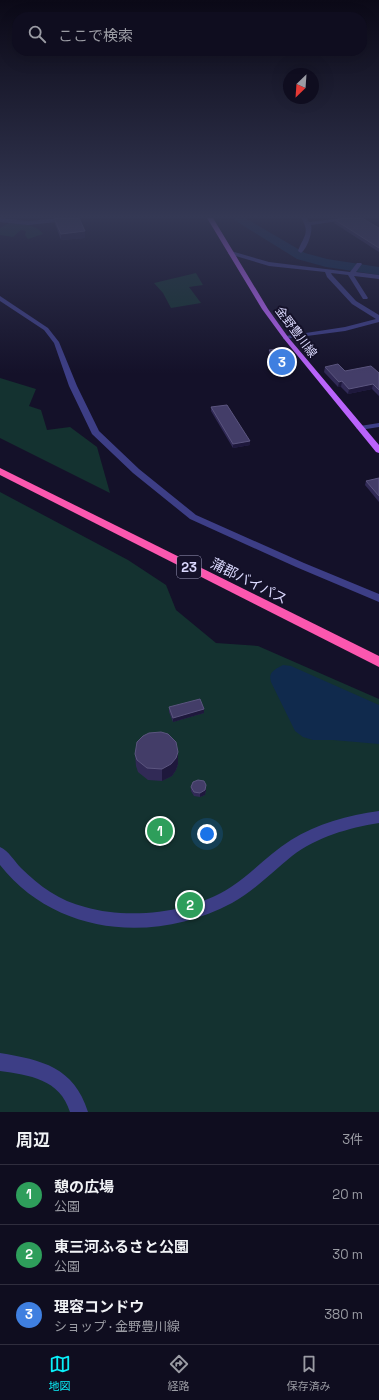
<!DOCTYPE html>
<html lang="ja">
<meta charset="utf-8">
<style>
:root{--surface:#0f0d1f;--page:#181628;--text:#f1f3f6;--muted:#9b9ca4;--line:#2f2d3d;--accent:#0aeff9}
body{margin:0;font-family:"Space Grotesk","Noto Sans JP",sans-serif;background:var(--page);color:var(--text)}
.compass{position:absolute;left:283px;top:68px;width:36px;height:36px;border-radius:50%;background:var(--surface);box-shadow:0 4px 16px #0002;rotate:205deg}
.you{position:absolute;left:207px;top:834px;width:14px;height:14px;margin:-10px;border:3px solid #fff;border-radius:50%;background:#1a73e8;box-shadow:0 0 0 6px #1a73e833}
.badge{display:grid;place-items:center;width:26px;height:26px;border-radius:50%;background:var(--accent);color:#fff;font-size:13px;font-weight:700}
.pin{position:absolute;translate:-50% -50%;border:2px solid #fff;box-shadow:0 1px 4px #0006}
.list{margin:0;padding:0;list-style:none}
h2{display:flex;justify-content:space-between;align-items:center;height:52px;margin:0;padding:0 16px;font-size:17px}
h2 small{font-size:13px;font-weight:400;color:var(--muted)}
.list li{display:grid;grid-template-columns:26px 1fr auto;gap:12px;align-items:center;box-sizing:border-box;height:60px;padding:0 16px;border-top:1px solid var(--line)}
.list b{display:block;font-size:15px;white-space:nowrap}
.list p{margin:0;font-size:13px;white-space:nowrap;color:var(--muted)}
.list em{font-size:13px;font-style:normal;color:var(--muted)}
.icon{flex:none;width:22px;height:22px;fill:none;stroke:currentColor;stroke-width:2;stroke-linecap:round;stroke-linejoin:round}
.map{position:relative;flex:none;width:379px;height:1112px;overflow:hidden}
.search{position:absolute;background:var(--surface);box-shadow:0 4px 16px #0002;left:12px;right:12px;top:12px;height:44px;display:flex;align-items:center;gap:10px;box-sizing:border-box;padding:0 14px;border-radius:16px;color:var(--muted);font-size:15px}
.sheet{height:232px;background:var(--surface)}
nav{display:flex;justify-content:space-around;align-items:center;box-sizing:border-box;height:56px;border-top:1px solid var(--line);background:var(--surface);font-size:11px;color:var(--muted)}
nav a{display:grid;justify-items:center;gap:2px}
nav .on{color:var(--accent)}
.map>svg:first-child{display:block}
</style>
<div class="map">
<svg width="379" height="1112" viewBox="0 0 379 1112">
<rect width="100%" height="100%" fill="#141129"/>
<g fill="#143230">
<path d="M 9,223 C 21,225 35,223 43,234 L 28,239 L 25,235 L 26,231 L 21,230 L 13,237 L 0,235 L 0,228 Z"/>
<path d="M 196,273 L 203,285 L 189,287 L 201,303 L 171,308 L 163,293 L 154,283 Z"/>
<path d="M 0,378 L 36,389 L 29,406 L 41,410 L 47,430 L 70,427 L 97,447 L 110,493 L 0,438 Z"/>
<path d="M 0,492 L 128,560 L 166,585 L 176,610 L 216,643 L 258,646 L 379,699 L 379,1112 L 0,1112 Z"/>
</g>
<path fill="#102a4d" d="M 283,665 L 291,666 L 379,705 L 379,744 L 333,740 L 313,740 L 303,737 L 295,731 L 271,682 C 268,672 274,670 283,665 Z"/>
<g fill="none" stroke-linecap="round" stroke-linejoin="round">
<path fill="#102a4d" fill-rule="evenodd" d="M 231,218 L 245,218 L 305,253 L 327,259 L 379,267 L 379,275 L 326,267 L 297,259 Z"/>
<g fill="#3d3e86" fill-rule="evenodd">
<path d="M 0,218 L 28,221 L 61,218 L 78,218 L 75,220 L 28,225 L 0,222 Z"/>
<path d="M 301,218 L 307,218 L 309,222 L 343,218 L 358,218 L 311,225 C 313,232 307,249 301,253 L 298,251 C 303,237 311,233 301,218 Z"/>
<path d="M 231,251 L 269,262 L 350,272 L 357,263 L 361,263 L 362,264 L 356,272 L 379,275 L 379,279 L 354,276 L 368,298 L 367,299 L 363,299 L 348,275 L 331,273 L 332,275 L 356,301 L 379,315 L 379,322 L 345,331 L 284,339 L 283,338 L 286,336 L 345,327 L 376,319 L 352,304 L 327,277 L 325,272 L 269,266 L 229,254 L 228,253 Z"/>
<path d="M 0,296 L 48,328 L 59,342 L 77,386 L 99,431 L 139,469 L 196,515 L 304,563 L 379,594 L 379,602 L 296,567 L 190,519 L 133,473 L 92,434 L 69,386 L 54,343 L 44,330 L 0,301 Z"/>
<path d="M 379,423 L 379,427 L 360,430 L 356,428 L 360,426 Z"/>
<path d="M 379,811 L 379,823 C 348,828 317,837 292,856 C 272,872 254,891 232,903 C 155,944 56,936 0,865 L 0,847 C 9,851 14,861 21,868 C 39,886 60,901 85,907 C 130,920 191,913 231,887 C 252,873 269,854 291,840 C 317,824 348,815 379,811 Z"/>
<path d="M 0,1053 C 42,1060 74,1067 88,1112 L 70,1112 C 60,1079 29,1075 0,1071 Z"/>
</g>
<path fill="#ba63fb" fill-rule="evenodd" d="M 207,218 L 213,218 L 268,309 L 288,337 L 379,445 L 379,453 L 376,452 L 284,339 L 262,309 Z"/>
<path fill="#fb57af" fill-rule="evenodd" d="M 0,468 L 379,656 L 379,667 L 0,475 Z"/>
</g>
<g fill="#312a56">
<path d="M 54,218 L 85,238 L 61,240 L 55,224 Z"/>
<path d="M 335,220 L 379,228 L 379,252 L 334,223 Z"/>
<path d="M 269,350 L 294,360 L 293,368 L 282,370 L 279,366 L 275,366 L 269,357 Z"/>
<path d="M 325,367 L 345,371 L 379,373 L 379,396 L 372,389 L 348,394 L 341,387 L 338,387 L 324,372 Z"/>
<path d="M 211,407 L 250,441 L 250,445 L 233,448 L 211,411 Z"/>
<path d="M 379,478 L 379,502 L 365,485 L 366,481 Z"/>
<path d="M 169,707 L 204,709 L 204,713 L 173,722 L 169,712 Z"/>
<path d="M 178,752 L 178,764 L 176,770 L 172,776 L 162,781 L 148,780 L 138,772 L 136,766 L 135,754 Z"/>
<path d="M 206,785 L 206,790 L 205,795 L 200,797 L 194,796 L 191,791 L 191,787 Z"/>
</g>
<g fill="#1e183c">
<path d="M 85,231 L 85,238 L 61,240 L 61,234 Z"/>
<path d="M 276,358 L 279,358 L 279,366 L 275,366 Z"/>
<path d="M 294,360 L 293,368 L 282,370 L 282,362 Z"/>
<path d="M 342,381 L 341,387 L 338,387 L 339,382 Z"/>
<path d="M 373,384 L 372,389 L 348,394 L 349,389 Z"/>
<path d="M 250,441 L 250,445 L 233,448 L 233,444 Z"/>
<path d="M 204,709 L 204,713 L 173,722 L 173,718 Z"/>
<path d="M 178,752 L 178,764 L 176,770 L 172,776 L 162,781 L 162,769 Z"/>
<path d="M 206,785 L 206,790 L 205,795 L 200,797 L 200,793 Z"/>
</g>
<g fill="#433d68" stroke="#5b557f">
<path d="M 54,218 L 79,218 L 85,231 L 61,234 Z"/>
<path d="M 347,218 L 362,218 L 379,228 L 379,248 L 335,220 Z"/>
<path d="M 284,348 L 294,360 L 282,362 L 279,358 L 276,358 L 269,350 Z"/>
<path d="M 338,364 L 345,371 L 371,366 L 379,373 L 379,390 L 373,384 L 349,389 L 342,381 L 339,382 L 325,367 Z"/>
<path d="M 227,405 L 250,441 L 233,444 L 211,407 Z"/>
<path d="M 379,478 L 379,496 L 366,481 Z"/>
<path d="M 200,699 L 204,709 L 173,718 L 169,707 Z"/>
<path d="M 161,732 L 168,734 L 176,742 L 178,752 L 176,758 L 171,764 L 162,769 L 147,768 L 137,760 L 135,754 L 137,742 L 143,736 L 149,733 Z"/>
<path d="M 198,780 L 204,781 L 206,785 L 205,790 L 200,793 L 194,792 L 191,787 L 193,782 Z"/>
</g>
<linearGradient id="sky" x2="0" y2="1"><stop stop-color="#0b0917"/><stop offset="0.58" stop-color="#343854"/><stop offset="1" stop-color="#343854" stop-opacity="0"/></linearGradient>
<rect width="379" height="374" fill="url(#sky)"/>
<g text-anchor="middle" stroke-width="4" stroke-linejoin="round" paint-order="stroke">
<g font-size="12" fill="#dbd9fe" stroke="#141129">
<text transform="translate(296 332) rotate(53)" y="4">金野豊川線</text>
</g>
<rect fill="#141129" stroke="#9f9dbe" stroke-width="1" x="177" y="556" width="24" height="22" rx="3"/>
<g font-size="13" font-weight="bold" fill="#dbd9fe">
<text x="189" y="572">23</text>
</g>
<g font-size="14" fill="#dbd9fe" stroke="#141129">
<text transform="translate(249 581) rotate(27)" y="5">蒲郡バイパス</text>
</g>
</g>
</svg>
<svg class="compass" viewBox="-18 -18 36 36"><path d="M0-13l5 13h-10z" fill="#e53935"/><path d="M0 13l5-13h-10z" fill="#9b9ca4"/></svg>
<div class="you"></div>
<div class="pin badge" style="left:160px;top:831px;background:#2e9e5b">1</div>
<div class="pin badge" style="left:190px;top:905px;background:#2e9e5b">2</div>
<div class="pin badge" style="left:282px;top:362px;background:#3f7fe0">3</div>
<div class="search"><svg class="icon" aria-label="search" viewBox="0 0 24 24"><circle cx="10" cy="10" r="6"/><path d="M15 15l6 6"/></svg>ここで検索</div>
</div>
<section class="sheet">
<h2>周辺<small>3件</small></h2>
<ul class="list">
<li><span class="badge" style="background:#2e9e5b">1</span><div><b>憩の広場</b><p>公園</p></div><em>20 m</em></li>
<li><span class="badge" style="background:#2e9e5b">2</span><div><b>東三河ふるさと公園</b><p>公園</p></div><em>30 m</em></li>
<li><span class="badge" style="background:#3f7fe0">3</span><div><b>理容コンドウ</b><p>ショップ · 金野豊川線</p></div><em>380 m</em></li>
</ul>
</section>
<nav>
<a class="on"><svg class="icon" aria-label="map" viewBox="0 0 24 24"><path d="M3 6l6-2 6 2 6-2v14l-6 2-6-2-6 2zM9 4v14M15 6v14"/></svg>地図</a>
<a><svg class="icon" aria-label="directions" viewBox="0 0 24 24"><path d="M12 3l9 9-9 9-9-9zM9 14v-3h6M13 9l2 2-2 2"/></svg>経路</a>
<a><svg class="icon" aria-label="saved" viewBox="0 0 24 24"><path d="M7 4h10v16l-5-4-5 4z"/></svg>保存済み</a>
</nav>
